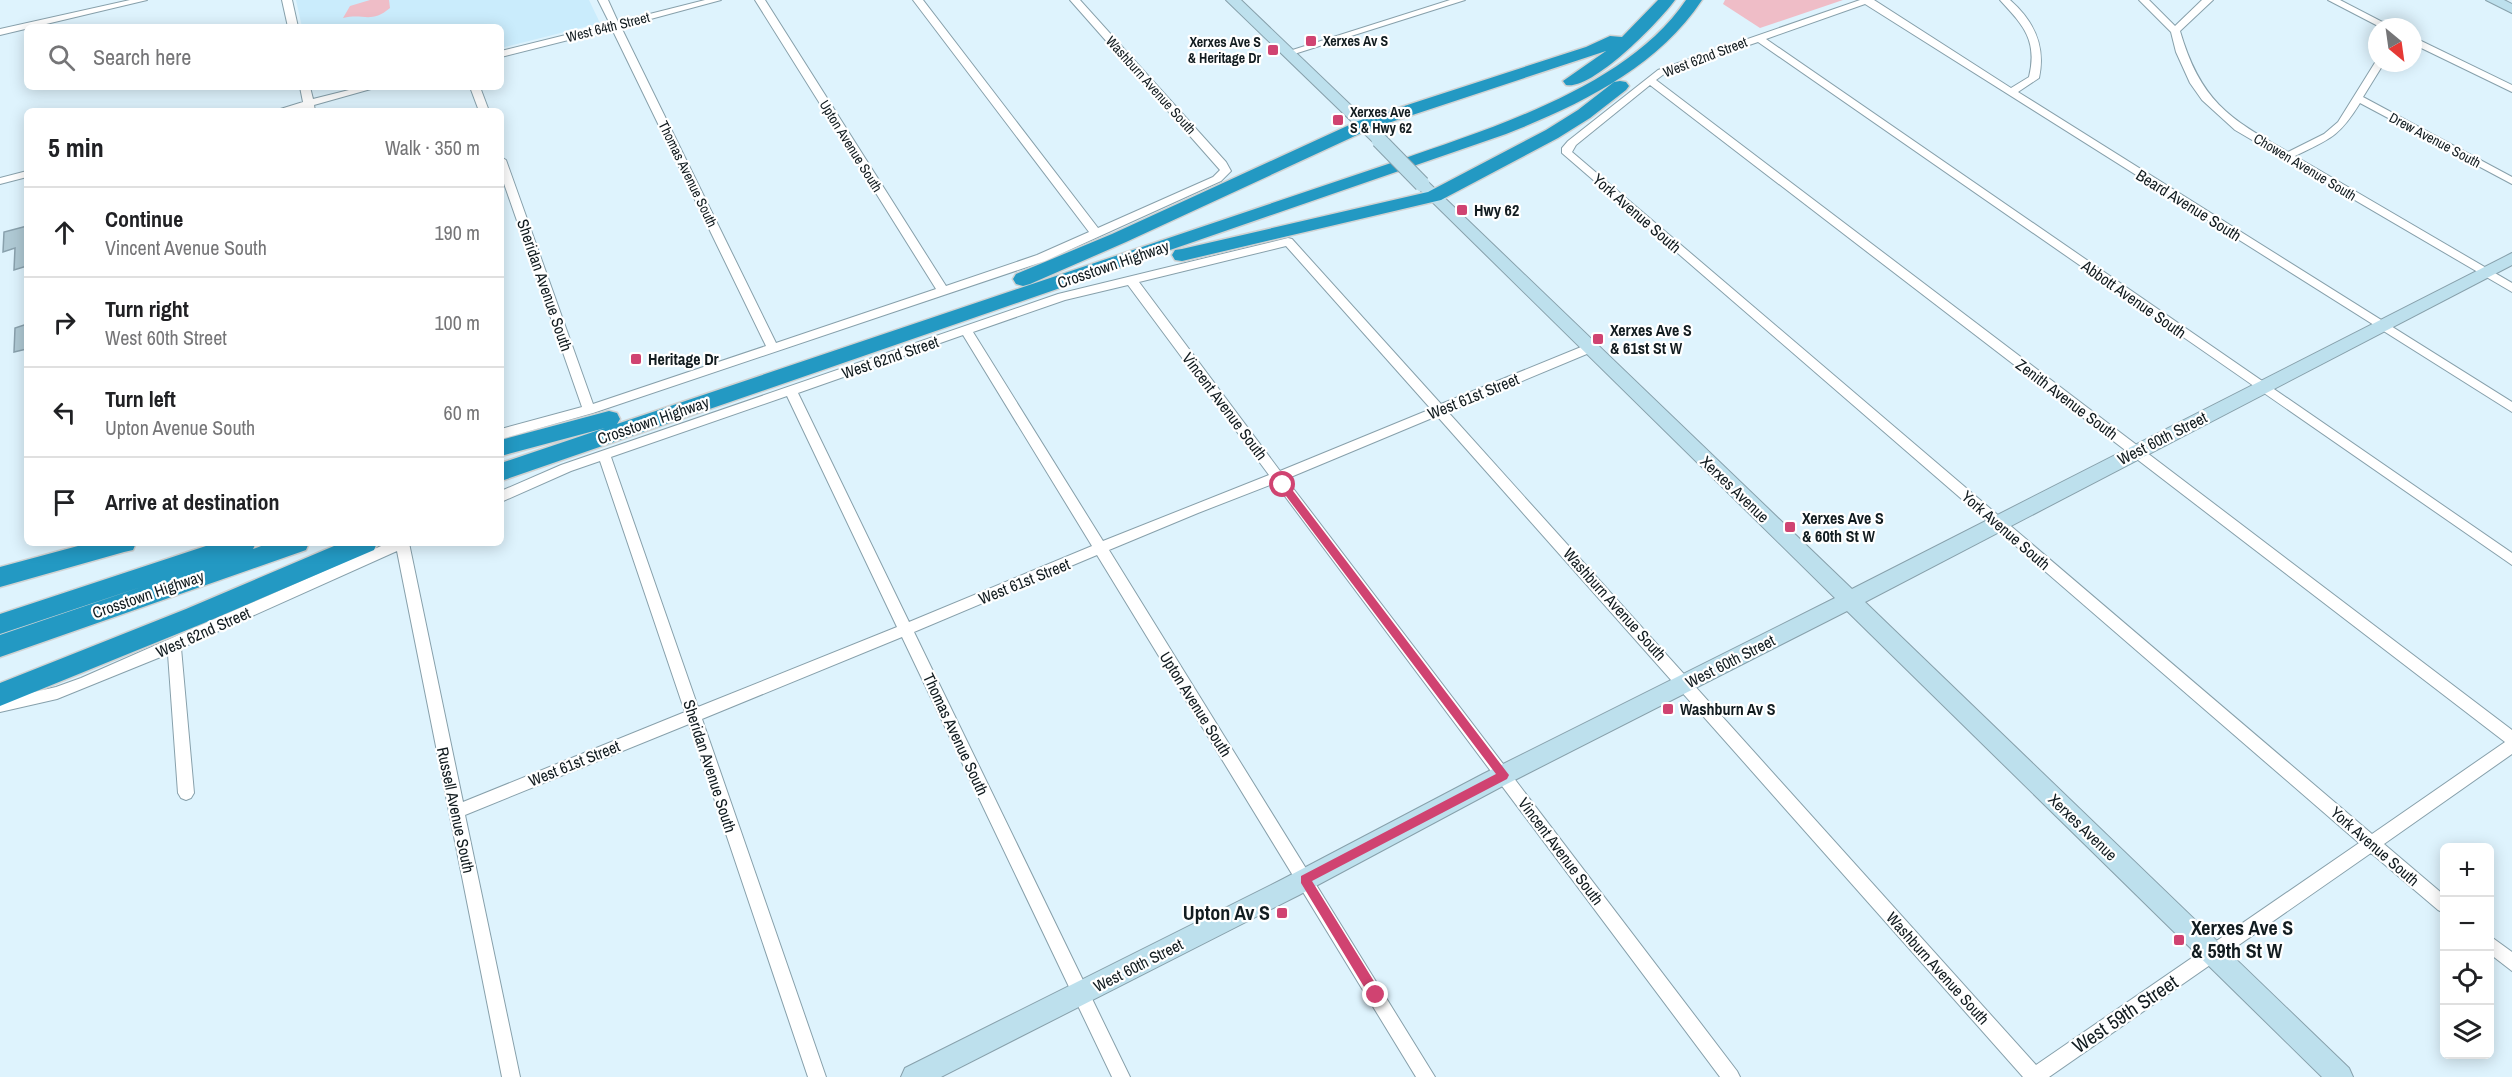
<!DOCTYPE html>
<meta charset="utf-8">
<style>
:root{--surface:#fff;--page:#f2f2f2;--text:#202124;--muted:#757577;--line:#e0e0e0}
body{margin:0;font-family:"Archivo Narrow",sans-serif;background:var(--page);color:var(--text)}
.controls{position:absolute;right:18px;bottom:18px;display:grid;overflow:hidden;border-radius:9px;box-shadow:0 3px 15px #0003}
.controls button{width:54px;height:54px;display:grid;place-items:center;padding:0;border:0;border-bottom:2px solid var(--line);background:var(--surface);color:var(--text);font:30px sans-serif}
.compass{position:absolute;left:2368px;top:18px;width:54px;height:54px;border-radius:50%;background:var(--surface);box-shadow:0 3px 15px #0003;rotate:151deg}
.stop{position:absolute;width:18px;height:18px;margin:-14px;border:4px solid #d04371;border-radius:50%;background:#fff}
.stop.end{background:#d04371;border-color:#fff;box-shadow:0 2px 6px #0008}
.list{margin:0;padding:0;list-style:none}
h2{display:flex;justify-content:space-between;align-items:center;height:78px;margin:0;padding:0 24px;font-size:26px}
h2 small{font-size:20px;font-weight:400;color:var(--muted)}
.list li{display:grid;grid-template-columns:39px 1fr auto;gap:18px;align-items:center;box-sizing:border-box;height:90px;padding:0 24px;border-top:2px solid var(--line)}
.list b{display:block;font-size:22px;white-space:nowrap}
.list p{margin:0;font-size:20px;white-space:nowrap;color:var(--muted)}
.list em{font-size:20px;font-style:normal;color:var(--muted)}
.icon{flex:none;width:33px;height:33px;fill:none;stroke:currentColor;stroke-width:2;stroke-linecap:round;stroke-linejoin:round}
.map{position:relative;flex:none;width:2512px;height:1077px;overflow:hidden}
.search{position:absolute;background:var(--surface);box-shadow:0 3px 15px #0003;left:24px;top:24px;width:480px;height:66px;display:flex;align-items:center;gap:15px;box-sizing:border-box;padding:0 21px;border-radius:9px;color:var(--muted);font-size:22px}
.panel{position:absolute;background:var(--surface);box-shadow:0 3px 15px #0003;left:24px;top:108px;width:480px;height:438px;border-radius:9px}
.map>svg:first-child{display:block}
</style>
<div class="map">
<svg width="2512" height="1077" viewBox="0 0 2512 1077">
<rect width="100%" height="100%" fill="#def3fd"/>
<path fill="#caecfc" d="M 296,0 L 589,0 L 600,23 L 501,48 L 501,27 L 302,27 Z"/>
<g fill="#efbdc7">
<path d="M 370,0 L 389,0 L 390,8 C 371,24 364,13 343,18 L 350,6 Z"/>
<path d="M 1725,0 L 1843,0 L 1760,28 L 1723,4 Z"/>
</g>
<g fill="#afc9d4" stroke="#89a1ad" stroke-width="1.5">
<path d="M 27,226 L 27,266 L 14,270 L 15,248 L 3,252 L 4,232 Z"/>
<path d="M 27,324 L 27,349 L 14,352 L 15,328 Z"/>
</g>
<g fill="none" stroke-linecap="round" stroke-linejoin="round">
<defs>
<g id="street">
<path d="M 130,0 L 147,0 L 0,35 L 0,29 Z"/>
<path d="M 282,0 L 292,0 L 298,27 L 288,27 Z"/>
<path d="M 598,0 L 608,0 L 618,22 L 705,0 L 721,0 L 621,27 L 776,343 L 936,289 L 755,0 L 765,0 L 946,286 L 1037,255 L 1089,232 L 913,0 L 923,0 L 1098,228 L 1213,177 L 1220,170 L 1070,0 L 1080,0 L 1226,162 L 1231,171 L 1221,181 L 1045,261 L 593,413 L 501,439 L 501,429 L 582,407 L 501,175 L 501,157 L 506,160 L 593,404 L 766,346 L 612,29 L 501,57 L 501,51 L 610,24 Z"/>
<path d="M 1450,0 L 1465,0 L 1291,55 L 1283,53 Z"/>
<path d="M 1860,0 L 1874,0 L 2011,88 L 2029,77 C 2038,40 2023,25 2000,0 L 2010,0 C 2034,21 2046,46 2039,78 L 2018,92 L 2512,402 L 2512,412 L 1865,4 L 1766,39 L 2512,553 L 2512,565 L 1758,42 L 1664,74 L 1656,80 L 2512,730 L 2512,754 L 2384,844 L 2444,895 L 2444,913 L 2438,910 L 2371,853 L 2049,1077 L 2023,1077 L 1437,416 L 1286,479 L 1737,1071 L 1740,1077 L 1720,1077 L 1275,483 L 1198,513 L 1109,550 L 1435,1077 L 1416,1077 L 1097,555 L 914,632 L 1130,1077 L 1112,1077 L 902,637 L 702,719 L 826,1077 L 808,1077 L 689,724 L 465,815 L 520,1077 L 502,1077 L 397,551 L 181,648 L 194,793 L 191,798 L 186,800 L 181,798 L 178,793 L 168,654 L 57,699 L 0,712 L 0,700 L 56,687 L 81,678 L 388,543 L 409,543 L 463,802 L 685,712 L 600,461 L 571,471 L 501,502 L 501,491 L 561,465 L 1058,294 L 1288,238 L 1292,239 L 1441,404 L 1586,345 L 1594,345 L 1596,348 L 1594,351 L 1448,412 L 2036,1065 L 2359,843 L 1562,153 L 1562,148 L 1568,141 L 1658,70 ZM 1650,85 L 2505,742 L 2372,834 L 1572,152 L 1576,145 ZM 1286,246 L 1431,409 L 1280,471 L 1139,282 ZM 1128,285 L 1269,475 L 1103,541 L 973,332 L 1065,300 ZM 963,335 L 1092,546 L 909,622 L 798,393 ZM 787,396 L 897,627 L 698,707 L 611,457 Z"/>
<path d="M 2139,0 L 2149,0 L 2175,26 L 2202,0 L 2213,0 L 2180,31 C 2200,100 2228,118 2288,152 L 2324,134 L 2338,122 L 2376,61 L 2384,63 L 2363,97 L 2512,177 L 2512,184 L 2360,103 C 2339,137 2330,139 2295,156 L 2512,283 L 2512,292 L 2235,130 L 2202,100 L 2190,83 L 2176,52 L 2171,32 Z"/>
<path d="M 2328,0 L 2340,0 L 2392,27 L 2380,27 Z"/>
<path d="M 2413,37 L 2512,85 L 2512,92 L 2413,44 Z"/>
<path d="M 300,87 L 310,87 L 313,99 L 361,87 L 378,87 L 314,105 L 315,111 L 305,111 L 304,108 L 291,111 L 274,111 L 303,102 Z"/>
<path d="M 470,87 L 480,87 L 489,111 L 479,111 Z"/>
<path d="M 27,171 L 27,177 L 0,184 L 0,178 Z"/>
<path d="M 2490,936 L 2512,952 L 2512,971 L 2490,954 Z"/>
</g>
<g id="secondary">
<path d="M 1226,0 L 1241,0 L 1384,137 L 1386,140 L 1384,143 L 1374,143 Z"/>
<path d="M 2486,0 L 2504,0 L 2512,4 L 2512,13 Z"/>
<path d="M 1422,179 L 1427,181 L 1852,589 L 2512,253 L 2512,265 L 1865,602 L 2349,1068 L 2353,1077 L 2322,1077 L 1847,611 L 1499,788 L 1299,895 L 941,1077 L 901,1077 L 905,1068 L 1283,879 L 1483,774 L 1835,598 L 1417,187 L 1414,184 Z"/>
</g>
<g id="highway">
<path d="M 1658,0 L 1675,0 C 1660,21 1592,91 1566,85 L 1563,81 L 1606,51 L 1370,129 L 1126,242 L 1030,284 L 1023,286 L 1016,284 L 1013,279 L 1016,274 L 1112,234 L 1358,121 L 1586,47 L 1610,36 L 1622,37 Z"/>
<path d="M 1686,0 L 1702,0 C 1657,68 1579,105 1506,134 L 501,481 L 501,463 L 605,428 L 501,456 L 501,440 L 609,411 L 617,413 L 620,419 L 617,424 L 1400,160 C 1494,127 1628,86 1686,0 Z"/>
<path d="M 1620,81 L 1626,82 L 1629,86 L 1626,90 L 1590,118 L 1558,138 L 1441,200 L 1182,261 L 1175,260 L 1172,255 L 1175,250 L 1182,249 L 1428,192 L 1546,130 L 1578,110 L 1614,82 Z"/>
<path d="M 89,543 L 136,543 L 133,550 L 124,552 L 0,587 L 0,567 Z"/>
<path d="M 215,543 L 256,543 L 253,549 L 269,543 L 309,543 L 306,550 L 0,657 L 0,635 L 141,587 L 0,634 L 0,614 Z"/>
<path d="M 341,543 L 377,543 L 374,550 L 204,623 L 0,706 L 0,683 L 186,609 Z"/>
</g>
</defs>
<use href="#street" stroke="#87a0ab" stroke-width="2"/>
<use href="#secondary" stroke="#87a0ab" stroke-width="2"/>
<use href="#highway" stroke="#d0d2d2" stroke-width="3"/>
<use href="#street" fill="#fff" fill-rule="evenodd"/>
<use href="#secondary" fill="#bde0ed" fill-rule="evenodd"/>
<use href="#highway" fill="#2399c3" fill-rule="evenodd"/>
<defs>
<path id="secondary-bridge" d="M 1379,140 L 1422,184"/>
</defs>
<use href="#secondary-bridge" stroke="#87a0ab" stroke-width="17" stroke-linecap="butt"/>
<use href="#secondary-bridge" stroke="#bde0ed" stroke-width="15"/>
</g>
<path fill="#d04371" d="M 1283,482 L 1287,483 L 1509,775 L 1507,779 L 1312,881 L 1380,991 L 1382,995 L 1380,1000 L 1376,1001 L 1372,1000 L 1301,883 L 1301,876 L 1496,774 L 1280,488 L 1279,485 Z"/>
<g fill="#d04371" stroke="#fff" stroke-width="2">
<rect x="1305" y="35" width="12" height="12" rx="3"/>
<rect x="1267" y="44" width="12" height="12" rx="3"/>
<rect x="1332" y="114" width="12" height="12" rx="3"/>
<rect x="1456" y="204" width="12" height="12" rx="3"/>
<rect x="1592" y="333" width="12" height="12" rx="3"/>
<rect x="630" y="353" width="12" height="12" rx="3"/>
<rect x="1784" y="521" width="12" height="12" rx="3"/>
<rect x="1662" y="703" width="12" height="12" rx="3"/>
<rect x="1276" y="907" width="12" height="12" rx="3"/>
<rect x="2173" y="934" width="12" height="12" rx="3"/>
</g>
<g text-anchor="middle" stroke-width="4.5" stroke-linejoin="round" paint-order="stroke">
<g font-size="14" fill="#121c20" stroke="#fff">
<text transform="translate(608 27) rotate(-14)" y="5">West 64th Street</text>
<text transform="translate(1705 57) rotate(-21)" y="5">West 62nd Street</text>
<text transform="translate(1151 85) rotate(48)" y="5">Washburn Avenue South</text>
<text transform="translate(2435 140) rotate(28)" y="5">Drew Avenue South</text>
<text transform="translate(851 146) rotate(58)" y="5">Upton Avenue South</text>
<text transform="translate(2305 167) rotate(31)" y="5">Chowen Avenue South</text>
<text transform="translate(688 174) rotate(64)" y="5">Thomas Avenue South</text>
</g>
<g font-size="14" font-weight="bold" fill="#121c20" stroke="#fff" text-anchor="start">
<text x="1323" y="46">Xerxes Av S</text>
<text x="1261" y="47" text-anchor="end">Xerxes Ave S<tspan x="1261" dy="16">&amp; Heritage Dr</tspan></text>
<text x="1350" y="117">Xerxes Ave<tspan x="1350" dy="16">S &amp; Hwy 62</tspan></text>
</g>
<g font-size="16" fill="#121c20" stroke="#fff">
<text transform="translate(2189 205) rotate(32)" y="6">Beard Avenue South</text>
<text transform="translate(1637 213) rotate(41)" y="6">York Avenue South</text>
<text transform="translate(1113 264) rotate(-19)" y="6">Crosstown Highway</text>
<text transform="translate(545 285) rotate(71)" y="6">Sheridan Avenue South</text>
<text transform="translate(2134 299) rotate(35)" y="6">Abbott Avenue South</text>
<text transform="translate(890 357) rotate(-19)" y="6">West 62nd Street</text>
<text transform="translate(1473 396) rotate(-22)" y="6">West 61st Street</text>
<text transform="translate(2067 399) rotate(37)" y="6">Zenith Avenue South</text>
<text transform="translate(1225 406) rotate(53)" y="6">Vincent Avenue South</text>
<text transform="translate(653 420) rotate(-19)" y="6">Crosstown Highway</text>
<text transform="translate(2162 438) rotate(-27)" y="6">West 60th Street</text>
<text transform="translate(1735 489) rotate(44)" y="6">Xerxes Avenue</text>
<text transform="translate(2006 530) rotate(41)" y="6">York Avenue South</text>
<text transform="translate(1024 581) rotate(-22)" y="6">West 61st Street</text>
<text transform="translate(148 594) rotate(-19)" y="6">Crosstown Highway</text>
<text transform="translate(1615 604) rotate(48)" y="6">Washburn Avenue South</text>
<text transform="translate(203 632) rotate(-24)" y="6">West 62nd Street</text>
<text transform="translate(1730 661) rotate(-27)" y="6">West 60th Street</text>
<text transform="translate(1196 704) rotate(58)" y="6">Upton Avenue South</text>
<text transform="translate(956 734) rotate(65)" y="6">Thomas Avenue South</text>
<text transform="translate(574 763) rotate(-22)" y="6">West 61st Street</text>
<text transform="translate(710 766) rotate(72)" y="6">Sheridan Avenue South</text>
<text transform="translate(456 810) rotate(78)" y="6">Russell Avenue South</text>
<text transform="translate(2083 827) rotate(44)" y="6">Xerxes Avenue</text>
<text transform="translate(2375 846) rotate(41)" y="6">York Avenue South</text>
<text transform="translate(1561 851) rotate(53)" y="6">Vincent Avenue South</text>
<text transform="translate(1138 965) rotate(-27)" y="6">West 60th Street</text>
<text transform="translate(1938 968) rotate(48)" y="6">Washburn Avenue South</text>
</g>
<g font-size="16" font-weight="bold" fill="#121c20" stroke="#fff" text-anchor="start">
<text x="1474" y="216">Hwy 62</text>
<text x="1610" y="336">Xerxes Ave S<tspan x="1610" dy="18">&amp; 61st St W</tspan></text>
<text x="648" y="365">Heritage Dr</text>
<text x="1802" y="524">Xerxes Ave S<tspan x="1802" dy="18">&amp; 60th St W</tspan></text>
<text x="1680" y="715">Washburn Av S</text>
</g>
<g font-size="20" font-weight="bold" fill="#121c20" stroke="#fff" text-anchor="end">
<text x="1270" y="920">Upton Av S</text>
<text x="2191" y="935" text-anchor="start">Xerxes Ave S<tspan x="2191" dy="23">&amp; 59th St W</tspan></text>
</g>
<g font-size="20" fill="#121c20" stroke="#fff">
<text transform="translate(2125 1014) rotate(-34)" y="7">West 59th Street</text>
</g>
</g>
</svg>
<div class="controls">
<button>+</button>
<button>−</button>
<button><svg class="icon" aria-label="locate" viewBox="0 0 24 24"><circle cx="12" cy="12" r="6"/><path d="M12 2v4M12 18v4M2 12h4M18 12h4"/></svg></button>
<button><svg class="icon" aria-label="layers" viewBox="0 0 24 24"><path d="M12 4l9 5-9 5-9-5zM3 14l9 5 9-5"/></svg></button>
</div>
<svg class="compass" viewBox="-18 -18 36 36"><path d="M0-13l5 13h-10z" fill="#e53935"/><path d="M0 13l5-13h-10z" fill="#757577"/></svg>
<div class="stop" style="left:1283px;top:485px"></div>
<div class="stop end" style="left:1376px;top:995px"></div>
<div class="search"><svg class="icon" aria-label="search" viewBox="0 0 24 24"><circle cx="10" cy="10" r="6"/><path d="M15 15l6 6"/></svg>Search here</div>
<section class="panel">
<h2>5 min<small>Walk · 350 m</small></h2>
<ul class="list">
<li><svg class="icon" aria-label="ahead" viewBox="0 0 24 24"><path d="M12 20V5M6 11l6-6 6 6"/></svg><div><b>Continue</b><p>Vincent Avenue South</p></div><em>190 m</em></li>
<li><svg class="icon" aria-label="right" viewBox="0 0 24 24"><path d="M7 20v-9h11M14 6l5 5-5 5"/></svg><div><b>Turn right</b><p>West 60th Street</p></div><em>100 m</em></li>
<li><svg class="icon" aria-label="left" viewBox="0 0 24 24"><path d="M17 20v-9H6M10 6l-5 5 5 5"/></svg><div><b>Turn left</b><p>Upton Avenue South</p></div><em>60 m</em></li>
<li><svg class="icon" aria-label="arrive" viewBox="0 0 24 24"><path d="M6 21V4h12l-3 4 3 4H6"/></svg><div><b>Arrive at destination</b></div></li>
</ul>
</section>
</div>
